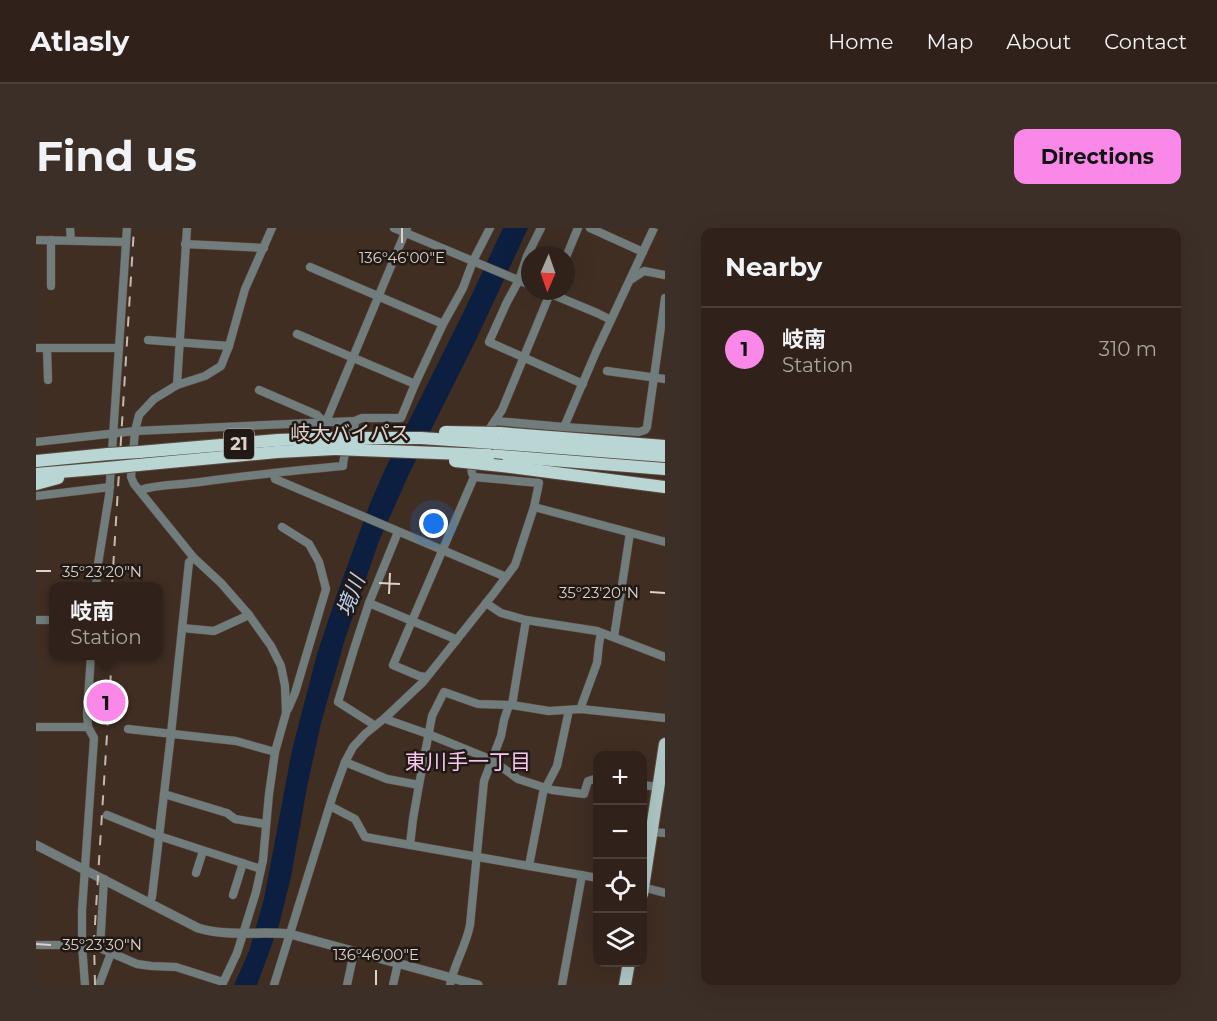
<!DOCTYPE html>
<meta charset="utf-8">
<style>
:root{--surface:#30221a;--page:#3c2f27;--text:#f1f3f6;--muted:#a8a4a2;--line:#4b3f39;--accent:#f988e9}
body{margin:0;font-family:Montserrat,"Noto Sans JP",sans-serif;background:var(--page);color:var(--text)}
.controls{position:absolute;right:18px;bottom:18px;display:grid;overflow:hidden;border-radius:12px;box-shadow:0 6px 24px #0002}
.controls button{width:54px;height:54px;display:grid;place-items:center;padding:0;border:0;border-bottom:2px solid var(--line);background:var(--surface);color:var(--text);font:30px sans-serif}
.compass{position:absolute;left:485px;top:18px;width:54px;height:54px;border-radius:50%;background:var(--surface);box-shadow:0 6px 24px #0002;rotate:182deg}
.you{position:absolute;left:398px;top:296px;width:21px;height:21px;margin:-15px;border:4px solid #fff;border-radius:50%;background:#1a73e8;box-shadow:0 0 0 9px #1a73e833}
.badge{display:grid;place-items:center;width:39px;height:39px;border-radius:50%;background:var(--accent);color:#111;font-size:20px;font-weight:700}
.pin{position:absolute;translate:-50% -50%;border:3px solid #fff;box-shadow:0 2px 6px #0006}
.popup{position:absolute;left:13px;top:354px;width:114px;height:78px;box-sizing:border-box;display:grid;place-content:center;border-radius:12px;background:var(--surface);filter:drop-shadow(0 2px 4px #0005);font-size:20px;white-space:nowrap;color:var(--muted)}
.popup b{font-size:22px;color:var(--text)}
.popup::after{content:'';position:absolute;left:50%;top:100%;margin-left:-12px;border:12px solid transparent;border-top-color:var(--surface)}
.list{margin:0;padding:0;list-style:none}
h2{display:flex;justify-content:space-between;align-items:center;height:78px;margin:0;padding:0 24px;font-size:26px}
h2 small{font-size:20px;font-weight:400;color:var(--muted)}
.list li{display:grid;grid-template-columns:39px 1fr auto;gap:18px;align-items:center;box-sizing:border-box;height:84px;padding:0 24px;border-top:2px solid var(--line)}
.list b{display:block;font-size:22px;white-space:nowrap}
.list p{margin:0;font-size:20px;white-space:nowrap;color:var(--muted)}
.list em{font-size:20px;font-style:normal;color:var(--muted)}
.icon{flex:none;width:33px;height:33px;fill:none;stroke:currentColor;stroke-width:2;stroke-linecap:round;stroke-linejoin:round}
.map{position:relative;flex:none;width:629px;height:757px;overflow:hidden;border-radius:12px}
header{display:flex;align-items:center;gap:36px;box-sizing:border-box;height:84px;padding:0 30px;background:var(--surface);border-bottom:2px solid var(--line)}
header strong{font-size:28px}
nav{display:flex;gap:33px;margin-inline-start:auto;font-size:21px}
.intro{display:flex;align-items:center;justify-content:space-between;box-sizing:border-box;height:144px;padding:0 36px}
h1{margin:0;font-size:42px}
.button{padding:15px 27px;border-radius:12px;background:var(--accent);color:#111;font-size:21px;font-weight:700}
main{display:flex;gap:36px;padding:0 36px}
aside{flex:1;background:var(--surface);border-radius:12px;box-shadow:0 6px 24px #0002}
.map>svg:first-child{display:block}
</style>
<header>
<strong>Atlasly</strong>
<nav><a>Home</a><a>Map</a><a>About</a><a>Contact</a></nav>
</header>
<div class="intro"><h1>Find us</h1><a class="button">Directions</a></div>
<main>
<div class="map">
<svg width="629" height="757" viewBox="0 0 629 757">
<rect width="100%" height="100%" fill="#402e23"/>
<path fill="#0d1f40" d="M 467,0 L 492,0 L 439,114 L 373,246 L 343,313 L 309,411 L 285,495 L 271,559 L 255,649 L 243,697 L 221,757 L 198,757 L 213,723 L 228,671 L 256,522 L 281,426 L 300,369 L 333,278 L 350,239 L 428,83 Z"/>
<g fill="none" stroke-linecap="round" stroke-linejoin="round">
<defs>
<g id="minor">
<path d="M 34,0 L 35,12"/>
<path d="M 358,0 L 494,57"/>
<path d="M 505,0 L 491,28 L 483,52 L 471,74 L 453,114 L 547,156"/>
<path d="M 554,0 L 607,24"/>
<path d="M 0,12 L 90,14"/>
<path d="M 149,16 L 228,20"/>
<path d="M 530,29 L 542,0"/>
<path d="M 274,39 L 407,96"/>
<path d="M 596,51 L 608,43 L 629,47"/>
<path d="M 15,58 L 15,12"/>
<path d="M 508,63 L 561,85 L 575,92"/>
<path d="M 112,112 L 193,118"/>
<path d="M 0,120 L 83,120"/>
<path d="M 11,120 L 12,152"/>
<path d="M 571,143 L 629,151"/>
<path d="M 379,156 L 407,96 L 427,60 L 437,33 L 454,0"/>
<path d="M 141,157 L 151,0"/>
<path d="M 223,162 L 281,187 L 288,194 L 292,189 L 371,0"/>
<path d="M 459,193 L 528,199 L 560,124 L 618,0"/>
<path d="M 528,199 L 603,204 L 609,202 L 611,199 L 629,70"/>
<path d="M 450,206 L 466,182 L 515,63"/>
<path d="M 0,214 L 99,203 L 319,193 L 326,190 L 365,190 L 379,156 L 261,106"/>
<path d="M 238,245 L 239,251 L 470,349"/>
<path d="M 104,262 C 123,256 144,257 164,254 C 211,248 259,242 307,238 C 307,222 318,210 319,193"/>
<path d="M 0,268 L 74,259"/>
<path d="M 498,279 L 629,314"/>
<path d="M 246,299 L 273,316 L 283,334 L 290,361 L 259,465 L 252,481"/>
<path d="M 60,358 L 62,336 L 73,268 L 91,0"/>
<path d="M 333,375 L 362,304"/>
<path d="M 450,375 L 465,385 L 490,392 L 561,403 L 629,429"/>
<path d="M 0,392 L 17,392"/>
<path d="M 146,400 L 178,403 L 213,387"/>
<path d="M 578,409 L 594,305"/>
<path d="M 390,449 L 383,448 L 357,437 L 438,249 C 433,243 437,238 439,231"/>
<path d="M 476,477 L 490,392"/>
<path d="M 545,481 L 546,476 L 561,435 L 563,416 L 565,405"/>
<path d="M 350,489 L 352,492 L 392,506 L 456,532 L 482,551 L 516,562 L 548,566 L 552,553 L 562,550"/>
<path d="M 338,498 L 335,495 L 302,474 L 318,421 L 333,375 L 417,410 L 420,413"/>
<path d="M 0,499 L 52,499"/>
<path d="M 92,501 L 200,513 L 239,524"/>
<path d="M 309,534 L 351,551 L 383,557 L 377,591 L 374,617"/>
<path d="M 383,557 L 396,488 L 408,464 L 442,476 L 476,477 L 513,483 L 545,481 L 629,490"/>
<path d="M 606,557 L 623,559"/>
<path d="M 128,566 L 191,585 L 199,591 L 229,596"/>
<path d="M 294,578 L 319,591 L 329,609 L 493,638 L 507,565 L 521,538 L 533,482"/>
<path d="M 71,587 L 123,608 L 225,641"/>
<path d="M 616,604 L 629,605"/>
<path d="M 493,638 L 562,650"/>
<path d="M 160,645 L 167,623"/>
<path d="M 68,651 L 64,720 L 101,736 L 115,738 L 140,739 L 187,754"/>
<path d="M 606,659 L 629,665"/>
<path d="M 197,667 L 207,635"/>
<path d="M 113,675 L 116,669 L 135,506 L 153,334 L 158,330"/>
<path d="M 0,717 L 46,717"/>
<path d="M 49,757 L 46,717 L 46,683 L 58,510 L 52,499 L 51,484 L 55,428"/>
<path d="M 63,757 L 75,725"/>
<path d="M 186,757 L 201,725 L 207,706 L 220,664 L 227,632 L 233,566 L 239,524 L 250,485 L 249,458 L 245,438 L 235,418 L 213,387 L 185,355 L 158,330 L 98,256 L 95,249 L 99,203 L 103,187 L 118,171 L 141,157 L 169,148 L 185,138 L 193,118 L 209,61 L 236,0"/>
<path d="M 238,757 L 297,567 L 309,534 L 317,519 L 329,506 L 350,489 L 387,454 L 458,365 L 479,337 L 498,279 L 503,255 L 438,249"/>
<path d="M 311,757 L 318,724"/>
<path d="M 357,757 L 362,735"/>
<path d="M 414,757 C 418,736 430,718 434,697 L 448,553 L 465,508 L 468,492 L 473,477"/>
<path d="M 526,757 L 546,647"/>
</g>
<path id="tertiary" d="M 0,617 L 162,700 C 192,709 223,703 254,706 L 442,757"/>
<g id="primary">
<path d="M 606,666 L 629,516"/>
<path d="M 589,757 L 593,734"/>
</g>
<g id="trunk">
<path d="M 463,205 L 629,218"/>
<path d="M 458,215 L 629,228"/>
<path d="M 103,224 L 242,212 L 302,210"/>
<path d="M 453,227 L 629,241"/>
<path d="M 0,233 L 72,226"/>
<path d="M 102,237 L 241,224 L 299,221"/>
<path d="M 466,238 L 629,259"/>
<path d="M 0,246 L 71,240"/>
<path d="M 0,256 L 22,250"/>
</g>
</defs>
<use href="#minor" stroke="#5c4b41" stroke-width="9"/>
<use href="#tertiary" stroke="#5c4b41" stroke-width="10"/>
<use href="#primary" stroke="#5c4b41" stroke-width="14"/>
<use href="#trunk" stroke="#5c4b41" stroke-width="14"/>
<use href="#minor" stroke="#717d7c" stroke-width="8"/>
<use href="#tertiary" stroke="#717d7c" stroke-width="9"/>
<use href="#primary" stroke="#aec7c5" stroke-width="12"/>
<use href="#trunk" stroke="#bad6d4" stroke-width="12"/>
<g stroke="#c5b9b1" stroke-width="2" stroke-dasharray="10 10" stroke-linecap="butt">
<path d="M 76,358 L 98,0"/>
<path d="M 59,757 L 58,712 L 76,428"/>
</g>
<defs>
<g id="trunk-bridge">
<path d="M 409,204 L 463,205"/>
<path d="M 302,210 L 385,210 L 458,215"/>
<path d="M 299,221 L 453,227"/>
<path d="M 72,226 L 103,224"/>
<path d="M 419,233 L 466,238"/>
<path d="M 71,240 L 102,237"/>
</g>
</defs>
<use href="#trunk-bridge" stroke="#5c4b41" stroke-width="14" stroke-linecap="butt"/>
<use href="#trunk-bridge" stroke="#bad6d4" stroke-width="12"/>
</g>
<path fill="none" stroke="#ddd1ca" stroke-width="2" d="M 366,15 L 366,0M 0,343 L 15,343M 343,355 L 364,356M 614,364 L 629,365M 353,366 L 354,345M 0,716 L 15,717M 340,757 L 340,742"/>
<g text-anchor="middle" stroke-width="5" stroke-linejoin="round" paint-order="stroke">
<rect fill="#211914" stroke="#a59a93" stroke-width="1.5" x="188" y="201" width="30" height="30" rx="4.5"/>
<g font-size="18" font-weight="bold" fill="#ddd1ca">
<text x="203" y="222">21</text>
</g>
<g font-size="20" fill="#ddd1ca" stroke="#211914">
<text x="314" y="212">岐大バイパス</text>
</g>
<g font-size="21" font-style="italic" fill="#b9cff4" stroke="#211914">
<text transform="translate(315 368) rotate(-69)" y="7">境川</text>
</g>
<g font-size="21" fill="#f8c5ef" stroke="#211914">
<text x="432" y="541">東川手一丁目</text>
</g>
</g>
<g font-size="15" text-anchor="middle" fill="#ddd1ca" stroke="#211914" stroke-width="5" stroke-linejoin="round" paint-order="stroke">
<text x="366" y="35">136°46'00"E</text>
<text x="66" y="349">35°23'20"N</text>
<text x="563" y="370">35°23'20"N</text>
<text x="66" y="722">35°23'30"N</text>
<text x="340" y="732">136°46'00"E</text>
</g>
</svg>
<div class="controls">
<button>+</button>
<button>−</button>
<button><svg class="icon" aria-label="locate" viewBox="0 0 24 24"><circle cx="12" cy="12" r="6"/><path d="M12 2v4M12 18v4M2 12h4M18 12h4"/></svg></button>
<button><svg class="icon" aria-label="layers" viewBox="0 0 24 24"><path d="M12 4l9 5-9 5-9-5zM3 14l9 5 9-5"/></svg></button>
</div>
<svg class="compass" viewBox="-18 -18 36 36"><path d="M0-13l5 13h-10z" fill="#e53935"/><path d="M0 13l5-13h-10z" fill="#a8a4a2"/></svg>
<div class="you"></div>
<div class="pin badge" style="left:70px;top:474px">1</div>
<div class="popup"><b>岐南</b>Station</div>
</div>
<aside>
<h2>Nearby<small></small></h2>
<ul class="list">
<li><span class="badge">1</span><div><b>岐南</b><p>Station</p></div><em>310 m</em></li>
</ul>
</aside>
</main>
